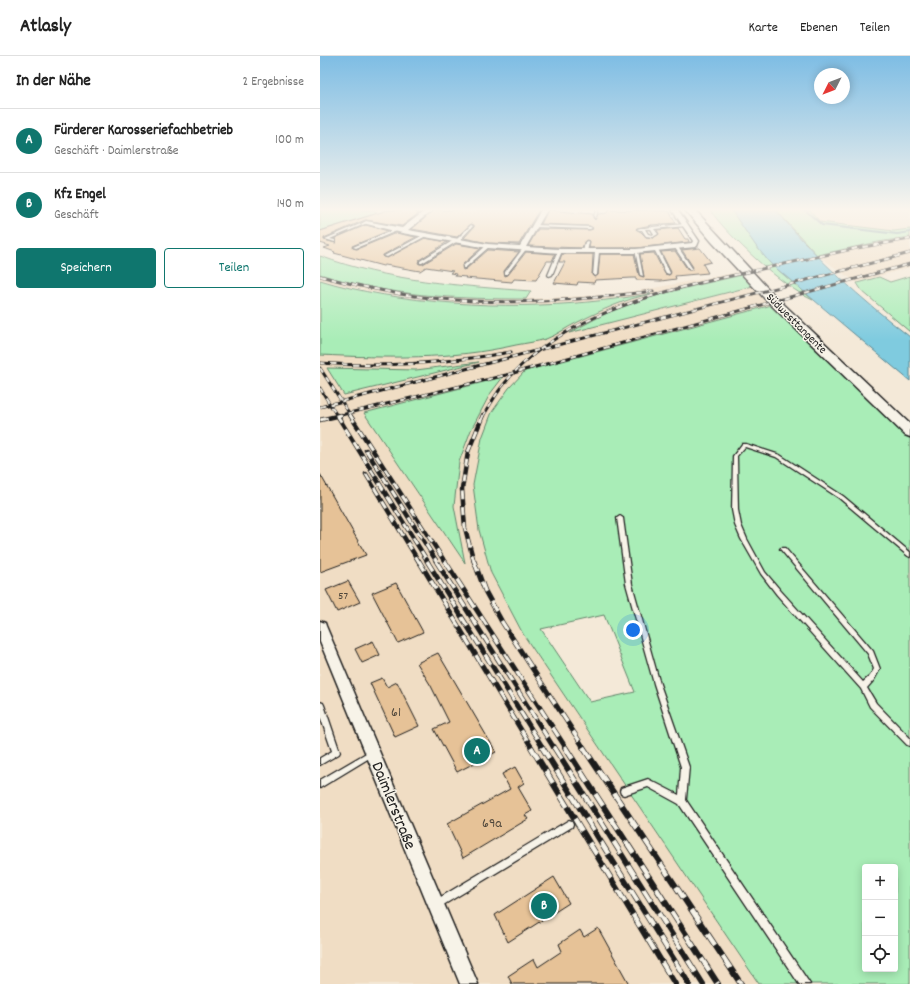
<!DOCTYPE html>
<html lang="de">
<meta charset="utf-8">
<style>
:root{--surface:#fff;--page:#f2f2f2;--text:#222;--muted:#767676;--line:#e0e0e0;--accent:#0f766e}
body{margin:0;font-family:Dekko,sans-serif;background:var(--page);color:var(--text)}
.controls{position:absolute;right:12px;bottom:12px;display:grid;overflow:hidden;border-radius:4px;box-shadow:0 2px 10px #0003}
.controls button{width:36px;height:36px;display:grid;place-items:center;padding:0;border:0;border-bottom:1px solid var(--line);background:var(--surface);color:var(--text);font:20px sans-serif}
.compass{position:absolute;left:494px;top:12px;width:36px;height:36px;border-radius:50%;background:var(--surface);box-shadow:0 2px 10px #0003;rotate:228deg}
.you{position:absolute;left:313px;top:574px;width:14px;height:14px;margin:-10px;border:3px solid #fff;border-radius:50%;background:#1a73e8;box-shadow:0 0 0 6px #1a73e833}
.badge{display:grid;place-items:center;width:26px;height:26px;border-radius:50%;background:var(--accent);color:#fff;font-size:13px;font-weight:700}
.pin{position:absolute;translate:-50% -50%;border:2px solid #fff;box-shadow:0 1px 4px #0006}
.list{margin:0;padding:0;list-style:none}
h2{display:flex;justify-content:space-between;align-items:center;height:52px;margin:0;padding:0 16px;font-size:17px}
h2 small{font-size:13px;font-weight:400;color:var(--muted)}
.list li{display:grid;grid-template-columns:26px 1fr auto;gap:12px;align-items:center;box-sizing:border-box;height:64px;padding:0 16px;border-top:1px solid var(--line)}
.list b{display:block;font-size:15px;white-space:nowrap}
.list p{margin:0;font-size:13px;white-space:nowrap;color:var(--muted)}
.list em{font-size:13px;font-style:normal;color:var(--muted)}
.actions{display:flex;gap:8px;padding:12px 16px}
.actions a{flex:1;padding:9px 0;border:1px solid var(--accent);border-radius:4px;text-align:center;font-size:14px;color:var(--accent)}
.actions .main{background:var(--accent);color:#fff}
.icon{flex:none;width:22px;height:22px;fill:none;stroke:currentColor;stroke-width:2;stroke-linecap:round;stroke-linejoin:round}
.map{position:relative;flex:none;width:590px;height:928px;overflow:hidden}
header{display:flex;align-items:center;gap:24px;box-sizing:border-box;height:56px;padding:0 20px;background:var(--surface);border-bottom:1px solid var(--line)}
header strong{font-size:19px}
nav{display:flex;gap:22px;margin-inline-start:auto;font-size:14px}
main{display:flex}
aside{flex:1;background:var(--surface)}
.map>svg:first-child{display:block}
</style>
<header>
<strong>Atlasly</strong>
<nav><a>Karte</a><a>Ebenen</a><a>Teilen</a></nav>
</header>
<main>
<aside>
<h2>In der Nähe<small>2 Ergebnisse</small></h2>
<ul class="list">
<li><span class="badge">A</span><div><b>Fürderer Karosseriefachbetrieb</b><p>Geschäft · Daimlerstraße</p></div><em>100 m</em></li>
<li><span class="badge">B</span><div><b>Kfz Engel</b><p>Geschäft</p></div><em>140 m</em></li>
</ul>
<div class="actions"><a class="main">Speichern</a><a>Teilen</a></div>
</aside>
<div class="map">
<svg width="590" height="928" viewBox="0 0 590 928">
<rect width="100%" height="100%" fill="#f4e9d8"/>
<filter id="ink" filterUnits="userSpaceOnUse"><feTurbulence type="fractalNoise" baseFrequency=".025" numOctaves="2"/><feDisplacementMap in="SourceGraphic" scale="8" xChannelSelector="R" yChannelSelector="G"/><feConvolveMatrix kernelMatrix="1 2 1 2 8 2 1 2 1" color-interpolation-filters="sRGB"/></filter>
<g filter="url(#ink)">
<g fill="#f0ddc4" fill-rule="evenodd">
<path d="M 490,154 L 590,154 L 590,173 L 575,175 L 500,166 Z"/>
<path d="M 590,181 L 590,211 L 537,227 L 497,199 L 558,186 Z"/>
<path d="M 419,216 L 422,219 L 363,233 L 300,252 L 252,276 L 433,230 L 452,249 L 205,315 L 162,382 L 153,429 L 159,474 L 171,517 L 203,578 L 439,928 L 0,928 L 0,299 L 80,302 L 120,301 L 176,294 L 226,282 L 277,256 L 301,246 L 324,239 L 268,246 L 226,249 L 141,247 L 53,236 L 0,224 L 0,218 L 26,226 L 74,235 L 145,242 L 206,243 L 283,239 L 323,234 ZM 155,307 L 24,339 L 7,312 L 96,314 ZM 182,322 L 170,337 L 151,374 L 139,406 L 134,450 L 144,506 L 44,357 Z"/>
</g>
<g fill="#a9edb7" stroke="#62846a" fill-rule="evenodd">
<path d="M 0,154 L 52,154 L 57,157 L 0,175 Z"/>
<path d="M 390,154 L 411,154 L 436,190 L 450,207 L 493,244 C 464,232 408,180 390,154 Z"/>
<path d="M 456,154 L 490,154 L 500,166 L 574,175 L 590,173 L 590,181 L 558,186 L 497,199 Z"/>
<path d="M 0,200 C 68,225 140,230 211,235 L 206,243 C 137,243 66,240 0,218 Z"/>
<path d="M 422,219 L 433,230 L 249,277 C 266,268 283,258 301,251 C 340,237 382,228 422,219 Z"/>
<path d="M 590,220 L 590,276 L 542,235 L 537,227 L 559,221 L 570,226 Z"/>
<path d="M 0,224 C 78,248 187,254 268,246 C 289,244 310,241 331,238 C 305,243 282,254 258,266 C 247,271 237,279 226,283 C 216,286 206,287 196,289 C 131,304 66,302 0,299 Z"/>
<path d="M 452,249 L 590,381 L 590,928 L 439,928 L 203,578 L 171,517 L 159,474 L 153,429 L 162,382 L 172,356 L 189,332 L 205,315 ZM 284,559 L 315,636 L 270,646 L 221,573 ZM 545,811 L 575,811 L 575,913 L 545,913 Z"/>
<path d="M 159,306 L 24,339 L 7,312 L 96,314 Z"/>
<path d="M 183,321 L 170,338 L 151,374 L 139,406 L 134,450 L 145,507 L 44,357 Z"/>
</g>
<path fill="#7fcbdf" stroke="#578591" d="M 411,154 L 456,154 C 494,201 542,244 590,281 L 590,325 L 450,207 L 436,190 Z"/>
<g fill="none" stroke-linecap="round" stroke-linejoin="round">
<path stroke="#578591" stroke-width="2" d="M 485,154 L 502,169 L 577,178 L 590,176"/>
</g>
<g fill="#e6c297" stroke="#1c1c1c">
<path d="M 68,154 L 89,154 L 99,157 L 82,170 L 45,164 L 4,182 L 4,184 L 16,187 L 15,182 L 46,169 L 68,175 L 32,190 L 33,192 L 37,193 L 76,177 L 96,181 L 63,199 L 63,201 L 67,202 L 105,182 L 127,186 L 99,204 L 98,207 L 100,208 L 103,208 L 136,188 L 161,192 L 142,209 L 143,214 L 146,213 L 168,194 L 199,196 L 184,215 L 185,220 L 188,219 L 206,196 L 235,198 L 232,205 L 227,205 L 216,224 L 194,223 L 192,226 L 145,222 L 146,221 L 135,220 L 136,218 L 130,217 L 133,215 L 106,211 L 100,215 L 65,209 L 63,210 L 14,197 L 15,196 L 4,192 L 10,190 L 0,187 L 0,175 Z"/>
<path d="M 114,154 L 219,154 L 199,188 L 168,187 L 144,182 L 154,171 L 154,169 L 151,168 L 137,181 L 92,173 Z"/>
<path d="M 228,154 L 273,158 L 273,162 L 275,164 L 278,158 L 287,157 L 288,154 L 349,155 L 356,167 L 331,169 L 317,172 L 316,173 L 321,176 L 326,181 L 333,182 L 339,178 L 337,174 L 358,172 L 365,183 L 368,183 L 369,186 L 316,192 L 269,192 L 270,185 L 266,184 L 264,186 L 262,192 L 208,190 L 218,173 L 270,174 L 273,173 L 270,170 L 221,168 Z"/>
<path d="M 380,192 L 391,206 L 383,208 L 388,217 L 355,220 L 356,223 L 341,225 L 316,224 L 316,222 L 312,222 L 275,224 L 274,227 L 258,226 L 257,229 L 234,227 L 245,206 L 239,206 L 242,198 L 273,198 L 272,219 L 274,221 L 278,219 L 280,198 L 314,198 L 319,219 L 324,221 L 320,198 L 334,197 L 345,218 L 349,219 L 351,216 L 341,196 L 355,195 L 368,214 L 371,214 L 373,211 L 362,194 Z"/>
<path d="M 0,418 L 46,499 L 0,516 Z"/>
<path d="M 28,525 L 40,546 L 17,556 L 6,534 Z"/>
<path d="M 76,527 L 103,576 L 78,587 L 52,537 Z"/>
<path d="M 53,585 L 60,599 L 42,607 L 35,593 Z"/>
<path d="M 118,597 L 176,696 L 137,716 L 114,673 L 129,666 L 111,630 L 97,607 Z"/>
<path d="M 62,622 L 67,631 L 77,626 L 99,670 L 75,681 L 50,627 Z"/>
<path d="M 195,711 L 204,727 L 198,731 L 212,755 L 205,759 L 208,763 L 143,802 L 127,768 L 190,733 L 182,718 Z"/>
<path d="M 234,821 L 249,847 L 188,886 L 175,859 Z"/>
<path d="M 278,872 L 309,928 L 192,928 L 188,920 L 214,903 L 218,911 L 242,895 L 239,888 L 260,874 L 264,881 Z"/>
</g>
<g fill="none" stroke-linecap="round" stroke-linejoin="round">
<defs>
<g id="service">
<path d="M 90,154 L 98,154 L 108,156 L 107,157 Z"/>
<path d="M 276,154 L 278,154 L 276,161 L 275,162 L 274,161 Z"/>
<path d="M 45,166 L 47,167 L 10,183 L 15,184 L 15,186 L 5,183 Z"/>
<path d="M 365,168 L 366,169 L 366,170 L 334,173 L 338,178 L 333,181 L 326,180 L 322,174 L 319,174 L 317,173 C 322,171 327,173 331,170 L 332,171 ZM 325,173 L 331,173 L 334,178 L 332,179 L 328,178 Z"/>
<path d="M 151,169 L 153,170 L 138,186 L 136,186 L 102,207 L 100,207 L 100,205 L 134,184 L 136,184 Z"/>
<path d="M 214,169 L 270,171 L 272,172 L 270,173 L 213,171 L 213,169 Z"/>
<path d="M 76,173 L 79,174 L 36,192 L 33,191 Z"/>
<path d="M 103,179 L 106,180 L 67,201 L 64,200 Z"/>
<path d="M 267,185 L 269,186 L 267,196 L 265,197 L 263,196 L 265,186 Z"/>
<path d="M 167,189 L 170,190 L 145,212 L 143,212 L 143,210 Z"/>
<path d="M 204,191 L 207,192 L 187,218 L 185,218 L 185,216 Z"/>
<path d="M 356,191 L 358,191 L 372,212 L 371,213 L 369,213 L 355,192 Z"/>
<path d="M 335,192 L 338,193 L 350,217 L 349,218 L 346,217 L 334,193 Z"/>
<path d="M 240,194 L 242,195 L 232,219 L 229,220 L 228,219 L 238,195 Z"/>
<path d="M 315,194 L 318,195 L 323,220 L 320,219 Z"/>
<path d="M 277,195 L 279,196 L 277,219 L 275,220 L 273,219 L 275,196 Z"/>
<path d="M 422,388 L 426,388 L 460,399 L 523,440 L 590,496 L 590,501 L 588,500 L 519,442 L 456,401 L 425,391 L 417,400 L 418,454 L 421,469 L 427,483 L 445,516 L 461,535 L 543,626 L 550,620 L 554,613 L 548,598 L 461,494 L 460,493 L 461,492 L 465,492 L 553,595 L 560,613 L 554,624 L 547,632 L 556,647 L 590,682 L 590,690 L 587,689 L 550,651 L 541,633 L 457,539 L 441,518 L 421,483 L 415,469 L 412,454 L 413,400 Z"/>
<path d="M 300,460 L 303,462 L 312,528 L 340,628 L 369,711 L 366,744 L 488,925 L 490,928 L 479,928 L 359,748 L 328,731 L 304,739 L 301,738 L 300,735 L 301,732 L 328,723 L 359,739 L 361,711 L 334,628 L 306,528 L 297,462 Z"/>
<path d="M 0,646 L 3,647 L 4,649 L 20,696 L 19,698 L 0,709 L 0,702 L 12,695 L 0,660 Z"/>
<path d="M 53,693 L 56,694 L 57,696 L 56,698 L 0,732 L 0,724 Z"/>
<path d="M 249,764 L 252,765 L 253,768 L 252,771 L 120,851 L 117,852 L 114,851 L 113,848 L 114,845 Z"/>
</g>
<g id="minor">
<path d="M 106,154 L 113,154 L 88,174 L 168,188 L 200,190 L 221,154 L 227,154 L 206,191 L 240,193 L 316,193 L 372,187 L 373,185 L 352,154 L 358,154 L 379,185 L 377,190 L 375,191 L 316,197 L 240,197 L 168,192 L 82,177 L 43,167 L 46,165 L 82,172 Z"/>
<path d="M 0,565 L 5,567 L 6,570 L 158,928 L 140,928 L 0,586 Z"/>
</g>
<path id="trunk" d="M 365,154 L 375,154 L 453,238 L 590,368 L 590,381 L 585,379 L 445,243 L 392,186 Z"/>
</defs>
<use href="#service" stroke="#1c1c1c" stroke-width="2.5"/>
<use href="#minor" stroke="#1c1c1c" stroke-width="3"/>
<use href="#trunk" stroke="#1c1c1c" stroke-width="3"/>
<use href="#service" fill="#f7f3e8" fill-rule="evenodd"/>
<use href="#minor" fill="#f7f3e8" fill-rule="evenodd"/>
<use href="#trunk" fill="#f7f3e8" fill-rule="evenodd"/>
<defs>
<g id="rail-far3">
<path d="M 0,220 C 27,227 53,233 80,238 C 164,251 249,246 333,235"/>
<path d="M 392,224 L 537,192 L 590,183"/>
<path d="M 0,307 C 64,312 127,307 191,296"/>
<path d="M 0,312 L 31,360"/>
<path d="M 0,332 L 17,360"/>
<path d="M 0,351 L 590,197"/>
<path d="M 17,360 L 186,319 L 590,208"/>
<path d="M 163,360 C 169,351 174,341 181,332 C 230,267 321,240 397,223"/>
</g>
<g id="rail-far2">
<path d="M 17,359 L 108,506"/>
<path d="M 30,359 L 125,506"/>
<path d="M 0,364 L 21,359"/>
<path d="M 46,394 L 117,506"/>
<path d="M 46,418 L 99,506"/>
<path d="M 154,506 L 145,472 L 142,433 L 148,396 L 163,359"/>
</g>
<g id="rail-far1">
<path d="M 99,505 L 212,692"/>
<path d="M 107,505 L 223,692"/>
<path d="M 116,505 L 234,692"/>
<path d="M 125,505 L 246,692"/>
<path d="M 154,505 L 165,535 L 182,566 L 264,692"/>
</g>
<g id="rail">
<path d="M 211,691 L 355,928"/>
<path d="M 222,691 L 369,928"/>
<path d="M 234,691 L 383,928"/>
<path d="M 245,691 L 398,928"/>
<path d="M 263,691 L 421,928"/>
</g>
</defs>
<use href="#rail-far3" stroke="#1c1c1c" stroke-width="3"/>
<use href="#rail-far2" stroke="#1c1c1c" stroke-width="4.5"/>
<use href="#rail-far1" stroke="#1c1c1c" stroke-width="5"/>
<use href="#rail" stroke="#1c1c1c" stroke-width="6"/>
<use href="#rail-far3" stroke="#f7f3e8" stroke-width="2" stroke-dasharray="5.5" stroke-linecap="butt"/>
<use href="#rail-far2" stroke="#f7f3e8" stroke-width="3" stroke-dasharray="8" stroke-linecap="butt"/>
<use href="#rail-far1" stroke="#f7f3e8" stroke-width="3.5" stroke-dasharray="11" stroke-linecap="butt"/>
<use href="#rail" stroke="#f7f3e8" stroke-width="4.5" stroke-dasharray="14" stroke-linecap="butt"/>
</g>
</g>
<linearGradient id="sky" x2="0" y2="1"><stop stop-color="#7ebde4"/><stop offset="0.54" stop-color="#faf5ed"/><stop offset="1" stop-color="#faf5ed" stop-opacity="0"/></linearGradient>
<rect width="590" height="284" fill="url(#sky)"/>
<g text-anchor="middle" stroke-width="3" stroke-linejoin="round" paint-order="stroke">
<g font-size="12" fill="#1c1c1c" stroke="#f7f3e8">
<text transform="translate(477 267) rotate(45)" y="4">Südwesttangente</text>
</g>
<g font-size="12" fill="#4e463b">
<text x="23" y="543">57</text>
</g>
<g font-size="14" fill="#4e463b">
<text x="76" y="660">61</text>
<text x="172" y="771">69a</text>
</g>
<g font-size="17" fill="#1c1c1c" stroke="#f7f3e8">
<text transform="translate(75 749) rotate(68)" y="6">Daimlerstraße</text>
</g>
</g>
</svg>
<div class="controls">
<button>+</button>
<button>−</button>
<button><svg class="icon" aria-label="locate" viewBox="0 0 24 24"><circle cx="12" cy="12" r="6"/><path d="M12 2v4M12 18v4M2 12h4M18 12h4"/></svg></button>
</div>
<svg class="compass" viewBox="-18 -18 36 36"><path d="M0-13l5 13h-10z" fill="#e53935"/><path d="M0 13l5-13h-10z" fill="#767676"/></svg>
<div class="you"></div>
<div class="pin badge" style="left:157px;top:695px">A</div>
<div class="pin badge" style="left:224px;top:850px">B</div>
</div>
</main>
